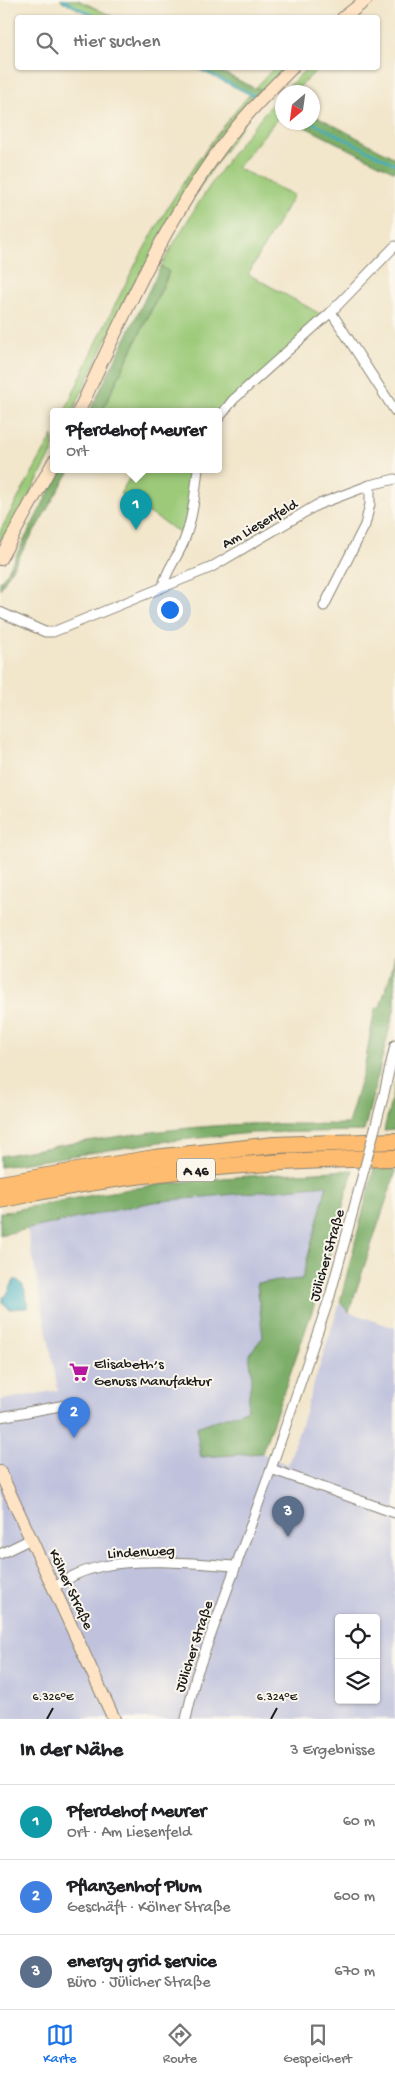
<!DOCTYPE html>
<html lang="de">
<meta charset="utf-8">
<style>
:root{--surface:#fff;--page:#f6f6f6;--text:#202124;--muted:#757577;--line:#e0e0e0;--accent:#1a73e8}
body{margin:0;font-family:"Gochi Hand",sans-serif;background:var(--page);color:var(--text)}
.controls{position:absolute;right:15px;bottom:15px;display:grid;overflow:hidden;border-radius:5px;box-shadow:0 1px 4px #0004}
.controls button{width:45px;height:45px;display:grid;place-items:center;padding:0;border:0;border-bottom:1px solid var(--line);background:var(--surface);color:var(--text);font:25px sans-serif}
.compass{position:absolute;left:275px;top:85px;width:45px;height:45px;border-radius:50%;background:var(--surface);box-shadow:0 1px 4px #0004;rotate:209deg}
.you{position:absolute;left:169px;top:609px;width:18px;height:18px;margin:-12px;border:4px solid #fff;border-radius:50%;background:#1a73e8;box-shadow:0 0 0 8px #1a73e833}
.badge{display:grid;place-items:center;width:32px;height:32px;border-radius:50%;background:var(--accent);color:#fff;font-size:16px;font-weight:700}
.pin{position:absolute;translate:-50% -41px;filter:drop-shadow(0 1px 2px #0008)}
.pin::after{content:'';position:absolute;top:26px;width:18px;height:15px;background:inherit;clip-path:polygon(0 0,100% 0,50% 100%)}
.popup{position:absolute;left:50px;top:408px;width:172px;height:65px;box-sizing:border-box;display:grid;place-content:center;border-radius:5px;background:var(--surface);filter:drop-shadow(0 1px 4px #0005);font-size:16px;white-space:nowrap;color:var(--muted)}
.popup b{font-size:19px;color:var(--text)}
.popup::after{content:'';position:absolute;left:50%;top:100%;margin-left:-10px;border:10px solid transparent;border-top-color:var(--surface)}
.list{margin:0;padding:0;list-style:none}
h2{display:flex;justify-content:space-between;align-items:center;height:65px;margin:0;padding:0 20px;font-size:21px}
h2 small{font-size:16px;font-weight:400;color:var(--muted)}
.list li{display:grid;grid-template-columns:32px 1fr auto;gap:15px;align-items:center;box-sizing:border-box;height:75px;padding:0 20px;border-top:1px solid var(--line)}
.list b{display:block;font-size:19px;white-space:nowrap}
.list p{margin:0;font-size:16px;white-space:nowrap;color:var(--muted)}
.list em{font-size:16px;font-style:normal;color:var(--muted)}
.icon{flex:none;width:28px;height:28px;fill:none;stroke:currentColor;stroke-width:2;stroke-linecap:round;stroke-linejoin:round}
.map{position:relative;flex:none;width:395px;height:1719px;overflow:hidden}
.search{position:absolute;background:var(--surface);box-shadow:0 1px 4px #0004;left:15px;right:15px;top:15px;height:55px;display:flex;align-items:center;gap:12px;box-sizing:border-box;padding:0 18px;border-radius:5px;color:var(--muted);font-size:19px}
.sheet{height:290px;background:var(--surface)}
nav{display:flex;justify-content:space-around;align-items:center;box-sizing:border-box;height:70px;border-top:1px solid var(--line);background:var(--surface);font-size:14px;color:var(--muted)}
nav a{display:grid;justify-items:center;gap:2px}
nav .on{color:var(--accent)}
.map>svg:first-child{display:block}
</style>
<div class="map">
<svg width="395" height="1719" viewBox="0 0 395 1719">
<rect width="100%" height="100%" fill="#fbf7ec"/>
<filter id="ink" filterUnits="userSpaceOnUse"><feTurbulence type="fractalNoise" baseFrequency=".02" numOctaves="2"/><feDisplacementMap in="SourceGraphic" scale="10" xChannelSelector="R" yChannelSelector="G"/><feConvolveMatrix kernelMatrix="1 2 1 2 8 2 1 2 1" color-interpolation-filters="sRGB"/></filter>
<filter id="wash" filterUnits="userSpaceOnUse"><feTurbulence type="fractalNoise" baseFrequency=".0096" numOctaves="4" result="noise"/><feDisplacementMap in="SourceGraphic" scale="20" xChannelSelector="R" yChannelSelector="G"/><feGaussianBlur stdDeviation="1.12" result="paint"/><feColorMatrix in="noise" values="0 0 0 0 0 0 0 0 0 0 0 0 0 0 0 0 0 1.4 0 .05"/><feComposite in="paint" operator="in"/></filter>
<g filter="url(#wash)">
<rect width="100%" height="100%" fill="#f2e6cb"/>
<path fill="#c0c2dd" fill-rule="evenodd" d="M 327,1185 L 302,1279 L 257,1284 L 263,1337 L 249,1354 L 252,1374 L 247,1410 L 196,1427 L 201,1457 L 262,1453 L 288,1465 L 340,1302 L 349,1312 L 395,1328 L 395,1719 L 0,1719 L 0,1410 L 2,1410 L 1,1400 L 58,1390 L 27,1228 L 153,1202 ZM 339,1618 L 376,1618 L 376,1700 L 339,1700 Z"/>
<g fill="#9cca79" stroke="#5c734a">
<path d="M 60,0 L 78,0 L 114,17 L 94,17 Z"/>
<path d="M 274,68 L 284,68 L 276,76 L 130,289 L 73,411 L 65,411 C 122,286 177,168 274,68 Z"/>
<path d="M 307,68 L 319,68 L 294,92 L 283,92 Z"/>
<path d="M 282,93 L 282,100 L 278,106 L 281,114 L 237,168 L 294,195 L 248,274 L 324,316 L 219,413 L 218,411 L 102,411 L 165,283 L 169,272 L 161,266 C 196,204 234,145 282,93 Z"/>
<path d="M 53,435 L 53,451 L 25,503 L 0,543 L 0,531 Z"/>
<path d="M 135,469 L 194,469 L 190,507 L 182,534 L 120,494 Z"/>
</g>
<g fill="#7dae69" stroke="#4c6542">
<path d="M 196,68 L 214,68 L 254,88 L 261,89 L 255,97 Z"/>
<path d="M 313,114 L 395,158 L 395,172 L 297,123 L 312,122 Z"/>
<path d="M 161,266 L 169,272 L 102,411 L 90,411 Z"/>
<path d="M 61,469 L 71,469 L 0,589 L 0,582 L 8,571 Z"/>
<path d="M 395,955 L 395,1006 L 364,1131 L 251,1133 L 160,1142 L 0,1167 L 0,1156 C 81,1141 162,1128 245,1124 C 279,1123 313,1125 348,1124 L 364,1069 L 375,1008 L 380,1007 L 391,973 Z"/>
<path d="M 395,1083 L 395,1130 L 384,1131 Z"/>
<path d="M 374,1168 L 395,1169 L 395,1174 L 349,1312 L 340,1302 Z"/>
<path d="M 353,1170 L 321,1286 L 262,1453 L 201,1457 L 196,1427 L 247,1410 L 252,1374 L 249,1354 L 263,1337 L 257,1283 L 302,1279 L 327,1185 L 153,1202 L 0,1235 L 0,1213 C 45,1204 90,1195 136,1188 C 207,1177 281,1174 353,1170 Z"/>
</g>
<path fill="#40aebe" stroke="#2e656d" d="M 14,1280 L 18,1280 C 26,1287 28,1299 27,1308 L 9,1309 L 3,1303 L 3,1297 L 6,1296 Z"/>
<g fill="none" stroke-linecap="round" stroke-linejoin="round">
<g stroke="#40aebe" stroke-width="2.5">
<path d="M 63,0 L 98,18"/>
<path d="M 198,68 L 255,96"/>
<path d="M 311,122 L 395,164"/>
</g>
</g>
</g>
<g filter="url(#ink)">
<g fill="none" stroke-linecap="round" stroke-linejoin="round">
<defs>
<g id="minor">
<path d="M 331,312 L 395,411"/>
<path d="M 218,419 L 233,400 L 331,312 L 395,246"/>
<path d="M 163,586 C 166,570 178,557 184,541 C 193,518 195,493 198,469"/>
<path d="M 324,606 L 365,525 L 370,504 L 370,485"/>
<path d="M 0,612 L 45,632 L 53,632 L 210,568 L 317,505 L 370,485 L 395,479"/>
<path d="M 383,1098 L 395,1045"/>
<path d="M 0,1417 L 71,1404"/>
<path d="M 271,1469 L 395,1513"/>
<path d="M 0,1554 L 31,1539"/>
<path d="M 53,1587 C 61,1584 66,1580 73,1576 C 81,1572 94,1568 103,1566 C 142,1558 194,1563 235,1566"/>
<path d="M 186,1719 L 196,1676 L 271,1469 L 330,1296 L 356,1200"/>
</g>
<g id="secondary">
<path d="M 343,18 L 366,0"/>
<path d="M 79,411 C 125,312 170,208 240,123 C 256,104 274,86 292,68"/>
<path d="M 0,559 L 54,461"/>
<path d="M 0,1472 L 114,1719"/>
</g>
<g id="motorway">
<path d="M 0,1184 L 154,1158 L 274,1145 L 395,1141"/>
<path d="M 0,1200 C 129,1171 263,1160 395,1158"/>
</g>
</defs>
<use href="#minor" stroke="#878174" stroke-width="11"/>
<use href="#secondary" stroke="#878174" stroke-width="14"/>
<use href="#motorway" stroke="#878174" stroke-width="18"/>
<use href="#minor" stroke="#fff" stroke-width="9"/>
<use href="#secondary" stroke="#fee4c5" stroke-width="12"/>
<use href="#motorway" stroke="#fdbc6f" stroke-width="16"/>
<defs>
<path id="minor-bridge" d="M 356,1200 L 383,1098"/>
</defs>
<use href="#minor-bridge" stroke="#878174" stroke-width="11" stroke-linecap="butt"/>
<use href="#minor-bridge" stroke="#fff" stroke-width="9"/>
</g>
</g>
<path fill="none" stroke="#1c1c1c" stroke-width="2" d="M 47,1719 L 53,1708M 271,1719 L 277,1708"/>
<defs>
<symbol id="supermarket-bare" viewBox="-9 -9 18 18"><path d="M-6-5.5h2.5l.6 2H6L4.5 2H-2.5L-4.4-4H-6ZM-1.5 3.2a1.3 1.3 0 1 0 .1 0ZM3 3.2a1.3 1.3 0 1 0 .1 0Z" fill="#b5179e" stroke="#fbf7ec" stroke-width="2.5" paint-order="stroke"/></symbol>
</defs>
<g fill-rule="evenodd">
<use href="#supermarket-bare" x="65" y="1358" width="28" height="28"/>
</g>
<g text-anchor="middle" stroke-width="4" stroke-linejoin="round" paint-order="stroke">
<rect fill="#fbf7ec" stroke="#5f5e5a" stroke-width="1" x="177" y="1158.5" width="38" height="23" rx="4"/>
<g font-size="14" font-weight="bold" fill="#1c1c1c">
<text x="196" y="1175">A 46</text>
</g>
<g font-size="15" fill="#1c1c1c" stroke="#fbf7ec">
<text transform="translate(259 523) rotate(-30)" y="5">Am Liesenfeld</text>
<text transform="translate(326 1255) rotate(-74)" y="5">Jülicher Straße</text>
<text transform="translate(141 1551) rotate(-3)" y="5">Lindenweg</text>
<text transform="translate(72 1589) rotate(65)" y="5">Kölner Straße</text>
<text transform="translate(193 1646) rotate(-72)" y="5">Jülicher Straße</text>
</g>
<g font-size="15" fill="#1c1c1c" stroke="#fbf7ec" text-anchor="start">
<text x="94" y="1368">Elisabeth’s<tspan x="94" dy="17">Genuss Manufaktur</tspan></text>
</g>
</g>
<g font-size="12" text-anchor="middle" fill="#1c1c1c" stroke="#fbf7ec" stroke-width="4" stroke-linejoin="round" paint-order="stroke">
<text x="53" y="1700">6.326°E</text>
<text x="277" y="1700">6.324°E</text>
</g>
</svg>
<div class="controls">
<button><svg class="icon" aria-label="locate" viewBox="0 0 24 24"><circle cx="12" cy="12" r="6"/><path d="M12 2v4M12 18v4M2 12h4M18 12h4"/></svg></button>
<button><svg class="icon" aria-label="layers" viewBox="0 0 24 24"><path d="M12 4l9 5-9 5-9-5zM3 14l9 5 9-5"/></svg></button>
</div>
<svg class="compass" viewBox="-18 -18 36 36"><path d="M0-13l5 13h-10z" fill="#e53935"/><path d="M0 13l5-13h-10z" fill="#757577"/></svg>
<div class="you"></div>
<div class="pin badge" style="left:136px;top:530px;background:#0f9aa8">1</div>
<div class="popup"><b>Pferdehof Meurer</b>Ort</div>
<div class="pin badge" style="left:74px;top:1438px;background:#3f7fe0">2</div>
<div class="pin badge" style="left:288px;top:1537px;background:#5c6f8a">3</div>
<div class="search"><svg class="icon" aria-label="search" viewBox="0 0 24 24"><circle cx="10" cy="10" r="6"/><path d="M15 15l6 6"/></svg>Hier suchen</div>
</div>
<section class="sheet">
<h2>In der Nähe<small>3 Ergebnisse</small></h2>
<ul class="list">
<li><span class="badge" style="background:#0f9aa8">1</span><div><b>Pferdehof Meurer</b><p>Ort · Am Liesenfeld</p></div><em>60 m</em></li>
<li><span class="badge" style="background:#3f7fe0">2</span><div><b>Pflanzenhof Plum</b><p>Geschäft · Kölner Straße</p></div><em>600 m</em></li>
<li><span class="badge" style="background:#5c6f8a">3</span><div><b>energy grid service</b><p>Büro · Jülicher Straße</p></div><em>670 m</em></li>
</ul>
</section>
<nav>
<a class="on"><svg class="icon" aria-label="map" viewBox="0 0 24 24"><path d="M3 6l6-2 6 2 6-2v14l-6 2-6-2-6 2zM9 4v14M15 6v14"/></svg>Karte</a>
<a><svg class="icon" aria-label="directions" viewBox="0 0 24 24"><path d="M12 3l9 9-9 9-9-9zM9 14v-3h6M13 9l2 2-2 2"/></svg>Route</a>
<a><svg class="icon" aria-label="saved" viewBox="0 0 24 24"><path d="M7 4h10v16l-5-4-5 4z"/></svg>Gespeichert</a>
</nav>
